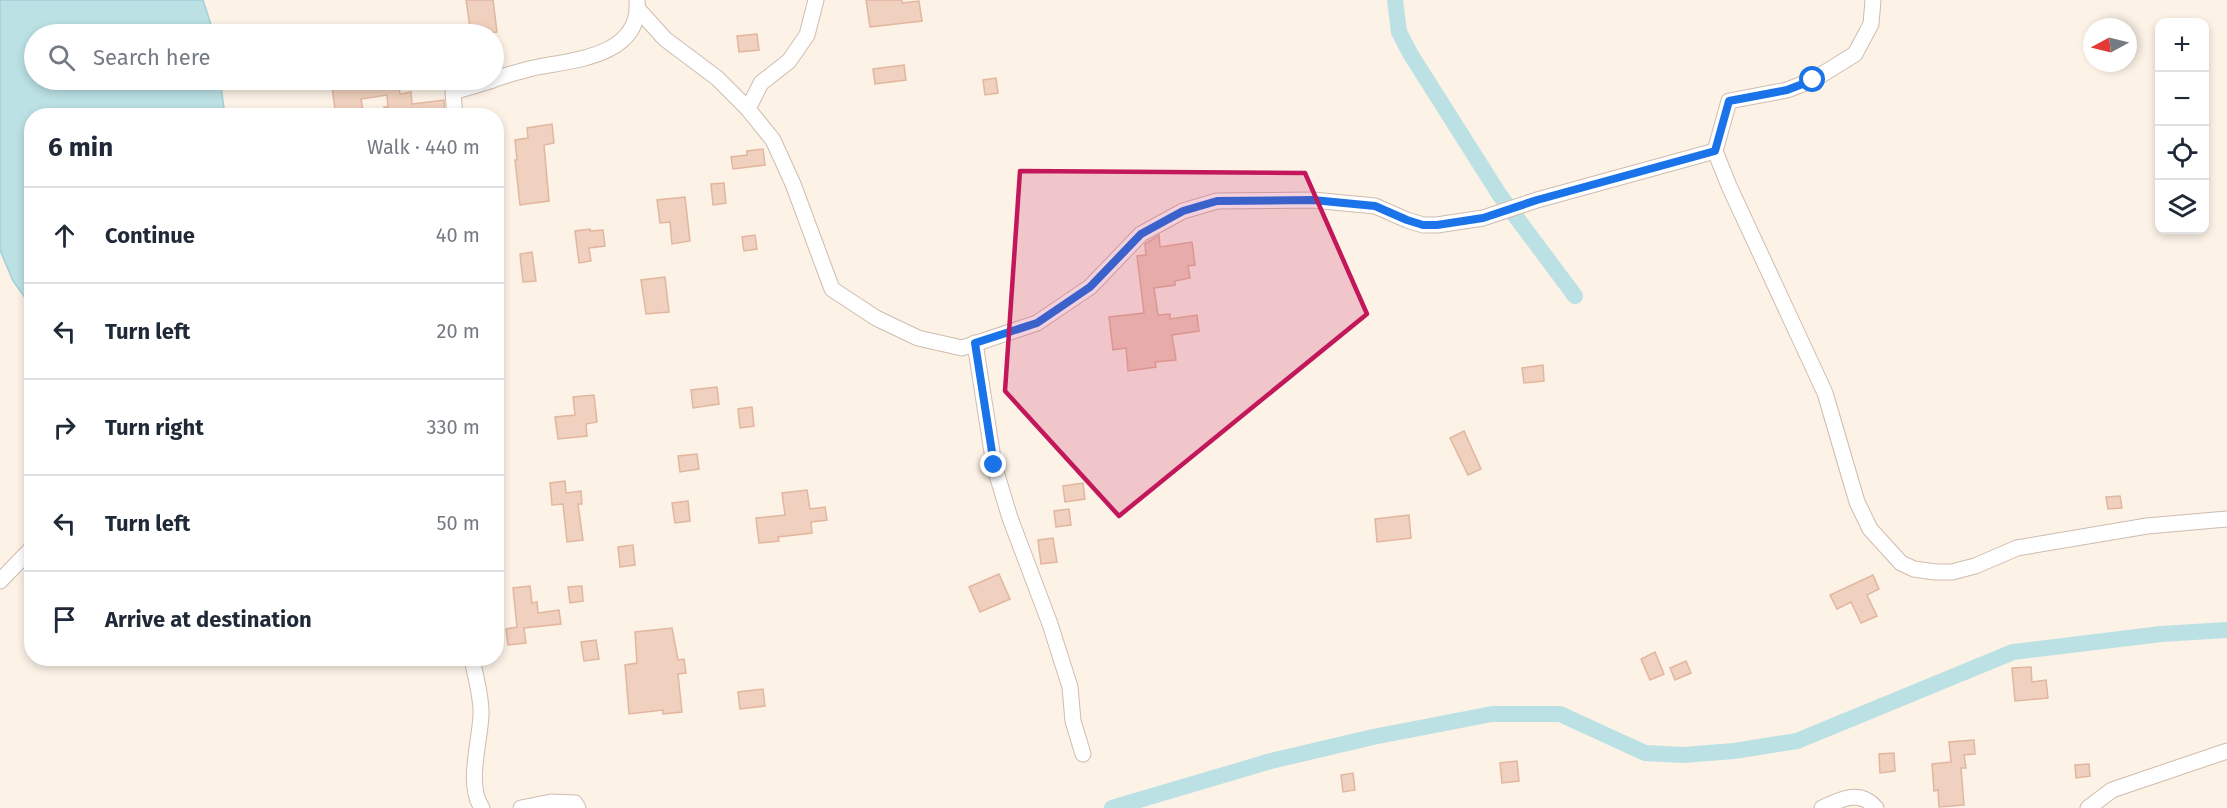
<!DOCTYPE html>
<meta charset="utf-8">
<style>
:root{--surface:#fff;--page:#f2f2f3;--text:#1f2937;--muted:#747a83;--line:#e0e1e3}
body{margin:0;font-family:"Fira Sans",sans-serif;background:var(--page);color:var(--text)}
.controls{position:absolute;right:18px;top:18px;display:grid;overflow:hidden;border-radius:12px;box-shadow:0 3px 9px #0003}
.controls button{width:54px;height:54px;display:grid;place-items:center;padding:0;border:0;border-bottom:2px solid var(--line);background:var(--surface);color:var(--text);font:30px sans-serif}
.compass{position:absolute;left:2083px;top:18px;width:54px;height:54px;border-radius:50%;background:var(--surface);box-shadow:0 3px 9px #0003;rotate:263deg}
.stop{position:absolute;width:18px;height:18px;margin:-14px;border:4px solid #1a73e8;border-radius:50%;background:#fff}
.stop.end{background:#1a73e8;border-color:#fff;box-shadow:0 2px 6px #0008}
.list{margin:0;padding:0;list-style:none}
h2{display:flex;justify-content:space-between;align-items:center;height:78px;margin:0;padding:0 24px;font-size:26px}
h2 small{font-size:20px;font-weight:400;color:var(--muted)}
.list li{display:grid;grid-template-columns:39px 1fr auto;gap:18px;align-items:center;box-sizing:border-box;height:96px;padding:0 24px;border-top:2px solid var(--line)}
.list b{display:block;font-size:22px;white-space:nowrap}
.list em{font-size:20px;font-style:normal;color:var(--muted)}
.icon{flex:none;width:33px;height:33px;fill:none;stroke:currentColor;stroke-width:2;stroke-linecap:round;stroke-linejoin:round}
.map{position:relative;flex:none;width:2227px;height:808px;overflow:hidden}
.search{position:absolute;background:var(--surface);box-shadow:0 3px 9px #0003;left:24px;top:24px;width:480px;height:66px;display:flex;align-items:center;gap:15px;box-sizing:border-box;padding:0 21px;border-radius:33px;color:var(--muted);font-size:22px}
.panel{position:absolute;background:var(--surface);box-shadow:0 3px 9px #0003;left:24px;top:108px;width:480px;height:558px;border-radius:24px}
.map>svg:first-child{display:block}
</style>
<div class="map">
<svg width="2227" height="808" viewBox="0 0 2227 808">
<rect width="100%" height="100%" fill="#fcf2e6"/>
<path fill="#bbe1e5" stroke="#a1d0d6" stroke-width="1.5" d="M 0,0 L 203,0 L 214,34 L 34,34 L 34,80 L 220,80 L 225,115 L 32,116 L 31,306 L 13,281 L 0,250 Z"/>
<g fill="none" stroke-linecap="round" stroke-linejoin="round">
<g stroke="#bbe1e5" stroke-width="16">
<path d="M 1395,0 L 1399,32 L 1411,55 L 1499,194 L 1575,296"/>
<path d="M 1112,808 L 1271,761 L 1373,737 L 1492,714 L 1560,714 L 1645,753 L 1683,755 L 1734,751 L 1797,741 L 2013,652 L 2161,634 L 2227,630"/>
</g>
</g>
<g fill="#f0d0be" stroke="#e2b69f" stroke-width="1.5">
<path d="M 466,0 L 493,0 L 497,32 L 471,34 Z"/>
<path d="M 866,0 L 902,0 L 902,3 L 919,1 L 922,21 L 870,27 Z"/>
<path d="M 757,34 L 759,50 L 739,52 L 737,36 Z"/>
<path d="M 904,65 L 906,80 L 875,84 L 873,69 Z"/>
<path d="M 996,78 L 998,93 L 985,95 L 983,80 Z"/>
<path d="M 331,80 L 398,80 L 400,94 L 411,92 L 412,104 L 444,100 L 445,116 L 385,116 L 384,107 L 388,107 L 387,95 L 361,99 L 364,116 L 336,116 Z"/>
<path d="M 552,124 L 554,143 L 544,145 L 549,201 L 520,205 L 515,160 L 517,160 L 515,140 L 528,138 L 527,128 Z"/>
<path d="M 763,149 L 765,165 L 733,169 L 731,157 L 747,155 L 747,151 Z"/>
<path d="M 724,183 L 726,203 L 713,205 L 711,184 Z"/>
<path d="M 685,197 L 690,241 L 672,244 L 670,222 L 660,223 L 657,200 Z"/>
<path d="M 590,229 L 590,231 L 603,230 L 605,246 L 589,248 L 591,261 L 579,263 L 575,231 Z"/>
<path d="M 755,235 L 757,249 L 744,251 L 742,237 Z"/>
<path d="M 1159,235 L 1160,247 L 1192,242 L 1195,265 L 1188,266 L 1190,278 L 1175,281 L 1175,285 L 1154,288 L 1158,315 L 1170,314 L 1170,319 L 1197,315 L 1199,331 L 1172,335 L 1176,360 L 1155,362 L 1156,367 L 1128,371 L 1126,348 L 1113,350 L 1109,317 L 1144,313 L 1137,256 L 1146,255 L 1145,244 Z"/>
<path d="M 532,252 L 536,281 L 523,282 L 520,254 Z"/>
<path d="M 665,277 L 669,312 L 646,314 L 641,280 Z"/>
<path d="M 1543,365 L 1544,381 L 1524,383 L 1522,368 Z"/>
<path d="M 717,387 L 719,404 L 693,408 L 691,390 Z"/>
<path d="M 594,395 L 597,422 L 586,424 L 587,436 L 558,439 L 555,417 L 575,415 L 573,397 Z"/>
<path d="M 752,407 L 754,426 L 740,428 L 738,409 Z"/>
<path d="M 1464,431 L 1481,469 L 1468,475 L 1450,438 Z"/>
<path d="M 697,454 L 699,469 L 680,472 L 678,456 Z"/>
<path d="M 565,481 L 566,493 L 581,491 L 582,504 L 578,504 L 583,540 L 567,542 L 563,504 L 552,505 L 550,483 Z"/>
<path d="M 1083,483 L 1085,499 L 1065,502 L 1063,486 Z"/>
<path d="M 807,490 L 810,509 L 825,507 L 827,520 L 811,522 L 812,533 L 778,537 L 779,541 L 759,543 L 756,518 L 785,515 L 782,493 Z"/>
<path d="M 2120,496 L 2122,508 L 2108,509 L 2106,497 Z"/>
<path d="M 688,501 L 690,521 L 675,523 L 672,503 Z"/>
<path d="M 1069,509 L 1071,525 L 1056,527 L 1054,511 Z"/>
<path d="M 1409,515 L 1411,538 L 1377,542 L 1375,519 Z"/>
<path d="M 1053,538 L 1057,562 L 1041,564 L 1038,540 Z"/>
<path d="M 633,545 L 635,565 L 620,567 L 618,547 Z"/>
<path d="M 999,574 L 1010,599 L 980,612 L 969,587 Z"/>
<path d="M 1873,575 L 1879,589 L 1867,595 L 1877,616 L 1861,623 L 1851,602 L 1837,609 L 1830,595 Z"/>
<path d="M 530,586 L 532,603 L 537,602 L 538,613 L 559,610 L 561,624 L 524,628 L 526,643 L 508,645 L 506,629 L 517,627 L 513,588 Z"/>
<path d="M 582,586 L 583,601 L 570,603 L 568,587 Z"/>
<path d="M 672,628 L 678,660 L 684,659 L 686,673 L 678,674 L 682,712 L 663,714 L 663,710 L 629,714 L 625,665 L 637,663 L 635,632 Z"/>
<path d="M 596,640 L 599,659 L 584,661 L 581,642 Z"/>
<path d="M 1655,652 L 1664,674 L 1650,680 L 1641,659 Z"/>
<path d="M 1686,661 L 1691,673 L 1675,680 L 1670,668 Z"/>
<path d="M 2031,667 L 2032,682 L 2046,680 L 2048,698 L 2015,701 L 2012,668 Z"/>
<path d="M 763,689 L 765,706 L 740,709 L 738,692 Z"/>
<path d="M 1974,740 L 1975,754 L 1964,755 L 1966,768 L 1961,768 L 1964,805 L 1939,807 L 1938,790 L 1934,791 L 1932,764 L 1951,762 L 1949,742 Z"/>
<path d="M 1894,753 L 1895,771 L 1880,773 L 1879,754 Z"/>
<path d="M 1517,761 L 1519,781 L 1502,783 L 1500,763 Z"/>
<path d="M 2089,764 L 2090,776 L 2076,778 L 2075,765 Z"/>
<path d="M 1353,773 L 1355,790 L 1343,792 L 1341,775 Z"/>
</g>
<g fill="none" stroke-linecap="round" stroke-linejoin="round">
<defs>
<g id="minor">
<path d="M 1873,0 L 1871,24 L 1855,54 L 1813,80 L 1787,90 L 1729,101 L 1715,151 L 1729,186 L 1825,393 L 1857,502 L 1870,529 L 1901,563 L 1914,569 L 1935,572 L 1952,572 L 1975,566 L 2017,548 L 2147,526 L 2227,519"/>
<path d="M 637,8 L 665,39 L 717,78 L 748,109 L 773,140 L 793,184 L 832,289 L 876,318 L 918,338 L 962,348 L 1037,323 L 1090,287 L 1141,234 L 1183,211 L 1217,201 L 1313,200 L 1375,206 L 1407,220 L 1423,225 L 1437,225 L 1483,218 L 1537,200 L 1715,151"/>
<path d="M 494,79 C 508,75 523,70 538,67 C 576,60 642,55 637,0"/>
<path d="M 748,109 L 761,83 L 789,61 L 807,35 L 816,0"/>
<path d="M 455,116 L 453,92 L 493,80"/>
<path d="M 975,343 L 994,465 L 1010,518 L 1050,624 L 1070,687 L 1073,721 L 1083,754"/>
<path d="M 0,581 L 32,548"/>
<path d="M 472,658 C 475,676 482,697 481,715 C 480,742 466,785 482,808"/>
<path d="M 521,808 L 551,802 L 575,803 L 578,808"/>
<path d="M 1822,808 C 1841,799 1860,789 1876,808"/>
<path d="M 2088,808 L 2112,790 L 2227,751"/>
</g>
</defs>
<use href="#minor" stroke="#cfbcaf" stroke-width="17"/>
<use href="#minor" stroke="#fff" stroke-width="15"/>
</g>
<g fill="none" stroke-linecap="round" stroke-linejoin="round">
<path stroke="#1a73e8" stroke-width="8" d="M 994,465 L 975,343 L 1037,323 L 1090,287 L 1141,234 L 1183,211 L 1217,201 L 1313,200 L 1375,206 L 1407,220 L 1423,225 L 1437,225 L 1483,218 L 1537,200 L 1715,151 L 1729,101 L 1787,90 L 1813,80"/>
</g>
<path fill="#c2185b" fill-opacity="0.2" stroke="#c2185b" stroke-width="4.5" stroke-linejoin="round" d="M 1020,171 L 1305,173 L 1367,314 L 1119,516 L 1005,391 Z"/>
</svg>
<div class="controls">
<button>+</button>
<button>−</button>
<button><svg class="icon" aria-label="locate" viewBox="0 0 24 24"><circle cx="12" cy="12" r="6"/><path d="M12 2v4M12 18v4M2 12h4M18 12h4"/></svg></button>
<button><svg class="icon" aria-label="layers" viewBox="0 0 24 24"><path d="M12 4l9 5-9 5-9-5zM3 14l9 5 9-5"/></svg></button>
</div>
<svg class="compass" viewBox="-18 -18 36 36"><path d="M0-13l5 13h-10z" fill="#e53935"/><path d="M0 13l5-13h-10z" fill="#747a83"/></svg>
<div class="stop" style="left:1813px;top:80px"></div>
<div class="stop end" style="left:994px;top:465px"></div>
<div class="search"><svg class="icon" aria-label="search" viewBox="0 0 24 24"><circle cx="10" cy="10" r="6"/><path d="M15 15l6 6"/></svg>Search here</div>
<section class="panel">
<h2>6 min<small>Walk · 440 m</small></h2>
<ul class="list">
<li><svg class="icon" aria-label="ahead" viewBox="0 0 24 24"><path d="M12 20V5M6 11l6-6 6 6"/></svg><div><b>Continue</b></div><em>40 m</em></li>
<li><svg class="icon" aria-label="left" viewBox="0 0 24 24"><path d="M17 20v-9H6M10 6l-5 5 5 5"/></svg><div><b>Turn left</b></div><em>20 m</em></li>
<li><svg class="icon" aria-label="right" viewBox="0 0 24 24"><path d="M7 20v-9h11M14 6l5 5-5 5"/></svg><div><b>Turn right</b></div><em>330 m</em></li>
<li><svg class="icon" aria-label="left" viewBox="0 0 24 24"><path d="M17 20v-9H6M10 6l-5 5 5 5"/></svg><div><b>Turn left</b></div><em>50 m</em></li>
<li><svg class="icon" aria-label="arrive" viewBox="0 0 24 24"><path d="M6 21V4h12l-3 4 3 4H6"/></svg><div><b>Arrive at destination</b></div></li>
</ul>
</section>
</div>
